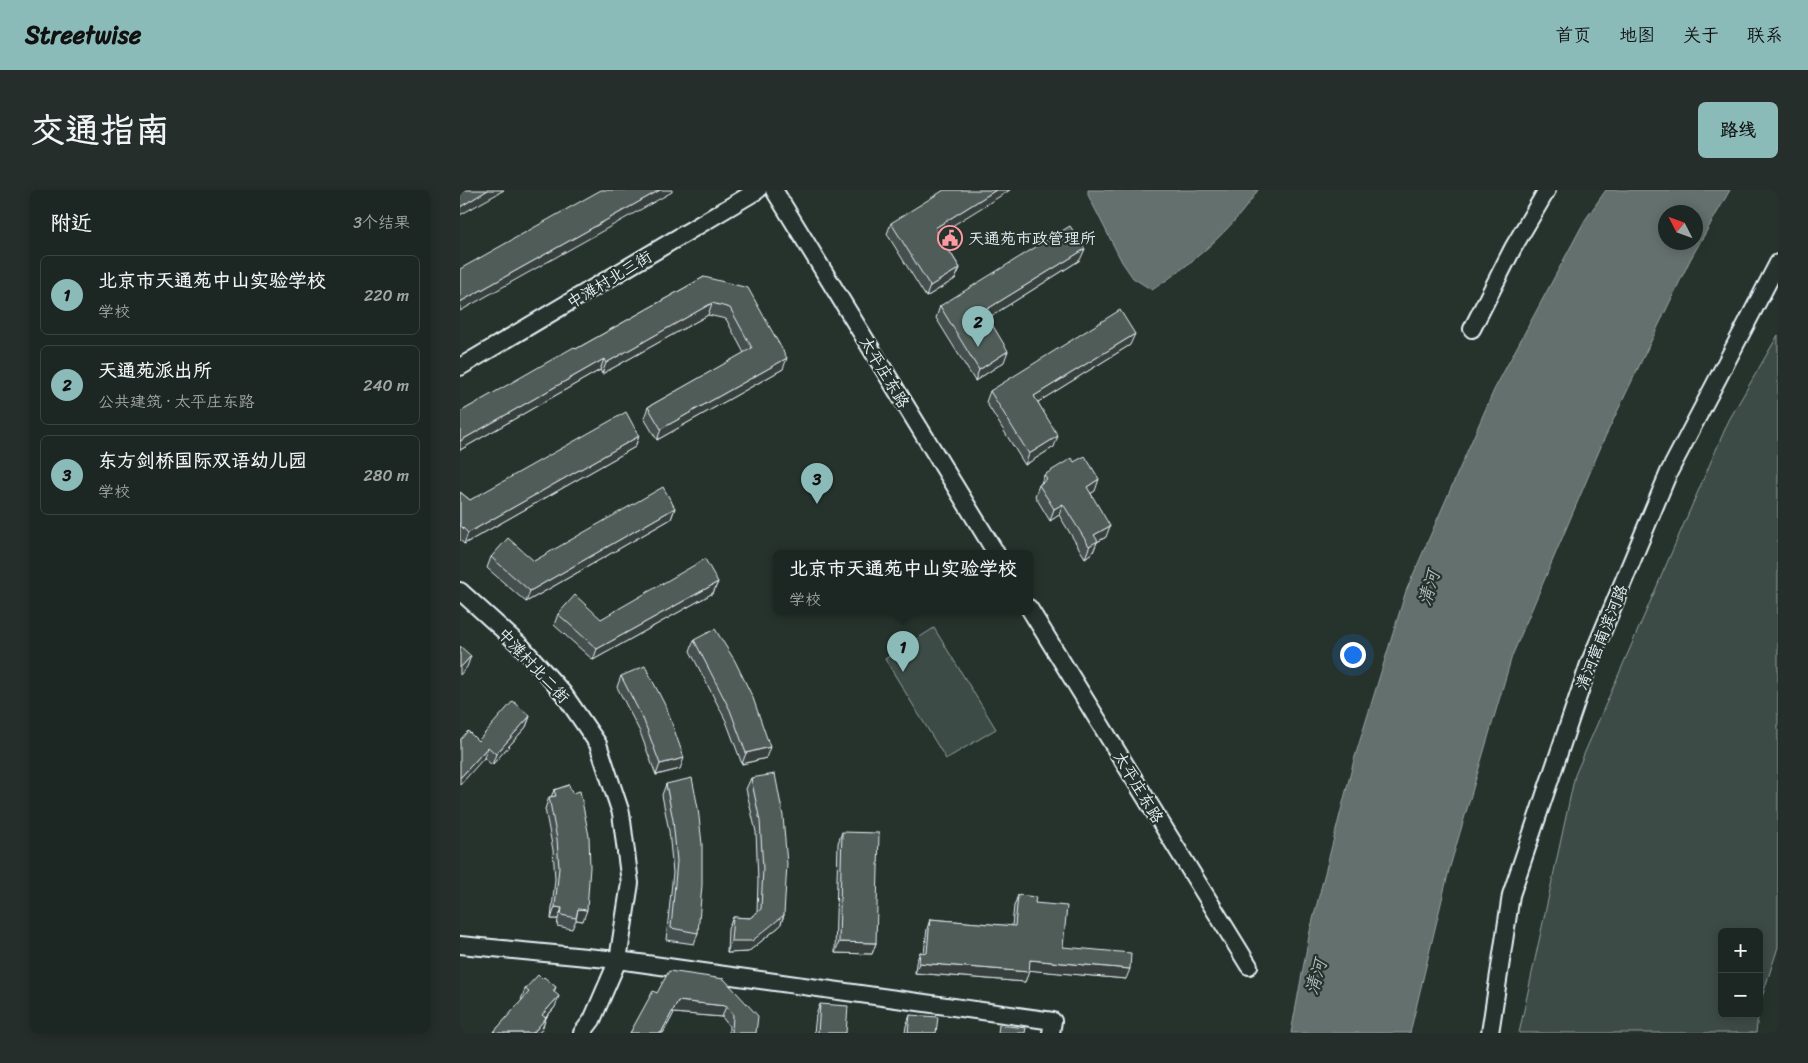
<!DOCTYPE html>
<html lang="zh">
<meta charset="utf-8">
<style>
:root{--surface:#1c2622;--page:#252e2a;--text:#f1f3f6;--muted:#a0a5a5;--line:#3a4340;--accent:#8bbbb9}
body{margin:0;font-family:Sriracha,"LXGW WenKai TC",sans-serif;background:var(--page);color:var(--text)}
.controls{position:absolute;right:15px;bottom:15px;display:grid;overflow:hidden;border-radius:8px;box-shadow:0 2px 12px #0003}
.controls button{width:45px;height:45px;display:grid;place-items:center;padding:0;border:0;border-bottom:1px solid var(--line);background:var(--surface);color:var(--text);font:25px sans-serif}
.compass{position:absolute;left:1198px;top:15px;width:45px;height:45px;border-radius:50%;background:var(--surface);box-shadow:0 2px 12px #0003;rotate:312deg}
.you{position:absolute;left:892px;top:464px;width:18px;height:18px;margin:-12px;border:4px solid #fff;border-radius:50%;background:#1a73e8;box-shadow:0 0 0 8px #1a73e833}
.badge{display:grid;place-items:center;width:32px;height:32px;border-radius:50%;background:var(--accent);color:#111;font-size:16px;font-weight:700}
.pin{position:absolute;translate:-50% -41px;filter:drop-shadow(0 1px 2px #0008)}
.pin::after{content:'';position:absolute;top:26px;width:18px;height:15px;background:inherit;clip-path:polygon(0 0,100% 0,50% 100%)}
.popup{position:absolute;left:313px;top:360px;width:260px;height:65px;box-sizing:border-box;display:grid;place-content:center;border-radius:8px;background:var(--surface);filter:drop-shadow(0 1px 4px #0005);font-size:16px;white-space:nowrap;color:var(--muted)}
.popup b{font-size:19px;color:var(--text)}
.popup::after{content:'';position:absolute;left:50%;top:100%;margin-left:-10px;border:10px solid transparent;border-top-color:var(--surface)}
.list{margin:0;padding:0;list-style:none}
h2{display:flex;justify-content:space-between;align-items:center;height:65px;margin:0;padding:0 20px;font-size:21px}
h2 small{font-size:16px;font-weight:400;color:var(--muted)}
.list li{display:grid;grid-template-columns:32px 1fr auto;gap:15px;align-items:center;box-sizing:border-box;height:80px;margin:0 10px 10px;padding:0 10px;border:1px solid var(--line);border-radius:8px}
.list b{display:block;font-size:19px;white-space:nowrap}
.list p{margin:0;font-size:16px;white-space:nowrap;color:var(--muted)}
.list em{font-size:16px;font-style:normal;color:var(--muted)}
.map{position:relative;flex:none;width:1318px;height:843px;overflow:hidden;border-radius:8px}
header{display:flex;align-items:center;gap:30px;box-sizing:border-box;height:70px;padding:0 25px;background:var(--accent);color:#111}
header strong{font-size:24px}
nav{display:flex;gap:28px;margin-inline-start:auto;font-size:18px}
.intro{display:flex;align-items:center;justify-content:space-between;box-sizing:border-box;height:120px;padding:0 30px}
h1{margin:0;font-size:35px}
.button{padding:12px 22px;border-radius:8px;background:var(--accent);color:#111;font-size:18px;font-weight:700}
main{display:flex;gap:30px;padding:0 30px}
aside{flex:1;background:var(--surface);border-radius:8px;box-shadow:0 2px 12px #0003}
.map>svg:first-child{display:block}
</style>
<header>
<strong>Streetwise</strong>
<nav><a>首页</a><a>地图</a><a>关于</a><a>联系</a></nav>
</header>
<div class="intro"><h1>交通指南</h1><a class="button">路线</a></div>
<main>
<aside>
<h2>附近<small>3个结果</small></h2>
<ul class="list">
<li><span class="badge">1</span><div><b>北京市天通苑中山实验学校</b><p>学校</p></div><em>220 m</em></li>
<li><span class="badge">2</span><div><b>天通苑派出所</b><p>公共建筑 · 太平庄东路</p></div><em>240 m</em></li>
<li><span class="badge">3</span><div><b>东方剑桥国际双语幼儿园</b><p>学校</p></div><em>280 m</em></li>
</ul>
</aside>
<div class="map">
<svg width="1318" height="843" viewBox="0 0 1318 843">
<rect width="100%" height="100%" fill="#26332d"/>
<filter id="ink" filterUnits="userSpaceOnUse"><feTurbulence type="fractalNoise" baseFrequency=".02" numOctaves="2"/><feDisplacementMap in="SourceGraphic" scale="10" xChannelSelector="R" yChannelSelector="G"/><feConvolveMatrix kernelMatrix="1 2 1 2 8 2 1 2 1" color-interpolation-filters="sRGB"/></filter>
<g filter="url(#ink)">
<g fill="#3e4b47" stroke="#939ea0">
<path d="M 1318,145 L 1318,757 L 1301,810 L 1299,819 L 1299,742 L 1262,742 L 1262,824 L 1298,824 L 1296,843 L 1059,843 L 1115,585 L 1269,230 Z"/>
<path d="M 474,438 L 536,539 L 486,569 L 425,469 Z"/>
</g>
<g fill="#636f6d" stroke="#98a3a5" fill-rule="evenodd">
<path d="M 628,0 L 798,0 C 771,41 733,73 692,100 L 673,88 L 662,72 L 628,5 Z"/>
<path d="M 1146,0 L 1270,0 L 1230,70 L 1145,247 L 1052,466 L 989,680 L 950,843 L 831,843 L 850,741 L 894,570 L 946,401 L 1034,200 L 1125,30 ZM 1206,22 L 1236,22 L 1236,52 L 1206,52 Z"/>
</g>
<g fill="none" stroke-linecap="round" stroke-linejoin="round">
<defs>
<g id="minor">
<path d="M 314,0 L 536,363"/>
<path d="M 1012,139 L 1053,58 L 1087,0"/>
<path d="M 0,177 L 298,0"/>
<path d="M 0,401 L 62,457 L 103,503 L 138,554 L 161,623 L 170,693 L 158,770 L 132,830 L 122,843"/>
<path d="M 569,418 L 789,776"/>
<path d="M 0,755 L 158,770 L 593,831 L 591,843"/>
<path d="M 1030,843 L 1051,705 L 1129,474 L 1209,282 L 1318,73"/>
</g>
</defs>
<use href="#minor" stroke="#e8f1f8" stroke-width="20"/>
<use href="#minor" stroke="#26332d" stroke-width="16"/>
</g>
<g fill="#454f4d" stroke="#e8f1f8">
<path d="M 431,33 L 479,44 L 500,78 L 495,89 L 466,107 L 427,44 Z"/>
<path d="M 620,70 L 528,128 L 544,172 L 515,191 L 476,128 L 480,116 Z"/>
<path d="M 244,87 L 323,179 L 197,250 L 184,228 L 188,217 L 284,163 L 266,129 L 248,125 L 142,184 L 140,180 L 0,260 L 0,222 L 116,159 Z"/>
<path d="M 670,155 L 578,212 L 594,257 L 565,275 L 526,212 L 530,201 Z"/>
<path d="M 179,246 L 175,257 L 4,354 L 0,350 L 0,302 L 10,310 Z"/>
<path d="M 584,285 L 635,301 L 631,303 L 646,347 L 637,352 L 633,362 L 625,368 L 599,325 L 590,331 L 575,306 L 579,295 L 581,293 Z"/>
<path d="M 215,318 L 211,329 L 66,412 L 27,378 L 31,367 L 74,371 Z"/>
<path d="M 258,392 L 253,403 L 133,470 L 94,435 L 98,424 L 141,429 Z"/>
<path d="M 234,450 L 306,568 L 282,574 L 266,531 L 230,461 Z"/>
<path d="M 161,486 L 220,579 L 196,585 L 180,542 L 157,497 Z"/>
<path d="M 70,526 L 66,537 L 32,575 L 24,568 L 18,551 Z"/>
<path d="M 291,588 L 324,725 L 320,736 L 288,762 L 267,763 L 268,739 L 273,727 L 290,728 L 297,722 L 298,691 L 296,642 L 286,599 Z"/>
<path d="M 206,594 L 238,743 L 234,754 L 206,750 L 213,683 L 209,641 L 202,605 Z"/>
<path d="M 109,595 L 123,731 L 116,730 L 112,739 L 97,736 L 98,729 L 91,729 L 95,689 L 93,660 L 85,619 L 89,607 L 91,607 L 94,600 Z"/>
<path d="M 382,642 L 416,753 L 412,764 L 375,763 L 378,653 Z"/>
<path d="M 558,705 L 575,713 L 603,757 L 666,789 L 569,780 L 565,792 L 455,783 L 456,773 L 460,762 L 464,763 L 467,739 L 470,729 L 552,736 L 554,716 Z"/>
<path d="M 82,789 L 96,797 L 94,802 L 95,817 L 86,828 L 82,839 L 79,843 L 33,843 L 62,811 L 61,810 L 65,799 Z"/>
<path d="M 264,789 L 296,843 L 269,843 L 269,836 L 262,827 L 214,823 L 203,843 L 170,843 L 197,803 Z"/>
<path d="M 360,814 L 386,843 L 354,843 L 356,825 Z"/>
<path d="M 450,825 L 476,843 L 445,843 L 446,836 Z"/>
</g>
<g fill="#38403e" stroke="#e8f1f8">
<path d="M 28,0 L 44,0 L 0,25 L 0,17 Z"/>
<path d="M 200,0 L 212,0 L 212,2 L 0,121 L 0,112 Z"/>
<path d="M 536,0 L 550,0 L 471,49 L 475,38 Z"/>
<path d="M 625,59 L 620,70 L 520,133 L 524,121 Z"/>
<path d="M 500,78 L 495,89 L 466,107 L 470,96 Z"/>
<path d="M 252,113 L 248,125 L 142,184 L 146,173 Z"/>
<path d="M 675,144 L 670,155 L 570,217 L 574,206 Z"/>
<path d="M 548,161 L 544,172 L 515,191 L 519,180 Z"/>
<path d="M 327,168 L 323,179 L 197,250 L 201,239 Z"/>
<path d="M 144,169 L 140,180 L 0,260 L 0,251 Z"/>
<path d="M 179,246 L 175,257 L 4,354 L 8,343 Z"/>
<path d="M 598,246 L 594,257 L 565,275 L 569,264 Z"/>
<path d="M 639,289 L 635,301 L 623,308 L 627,297 Z"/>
<path d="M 603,314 L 599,325 L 590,331 L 594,319 Z"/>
<path d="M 215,318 L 211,329 L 66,412 L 70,401 Z"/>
<path d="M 650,336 L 646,347 L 637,352 L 633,362 L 625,368 L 634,345 Z"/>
<path d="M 258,392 L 253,403 L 133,470 L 137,459 Z"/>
<path d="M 11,466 L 7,477 L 0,485 L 0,478 Z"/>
<path d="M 70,526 L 66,537 L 32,575 L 36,564 Z"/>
<path d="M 28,557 L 24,568 L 0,595 L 0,588 Z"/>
<path d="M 310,557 L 306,568 L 282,574 L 286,563 Z"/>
<path d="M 224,568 L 220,579 L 196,585 L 200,574 Z"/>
<path d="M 95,717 L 102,718 L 98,729 L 91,729 Z"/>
<path d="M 118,719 L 127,720 L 123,731 L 116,730 Z"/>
<path d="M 324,725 L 320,736 L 288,762 L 267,763 L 271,751 Z"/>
<path d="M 379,752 L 416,753 L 412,764 L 375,763 Z"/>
<path d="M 570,770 L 670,779 L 666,789 L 566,780 Z"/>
<path d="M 459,773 L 569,782 L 565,792 L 455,783 Z"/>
<path d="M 99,806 L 95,817 L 78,836 L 82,825 Z"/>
<path d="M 218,811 L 266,816 L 262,827 L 214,823 L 203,843 L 201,843 Z"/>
<path d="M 86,828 L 82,839 L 79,843 L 73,843 Z"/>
</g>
<g fill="#505c59" stroke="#e8f1f8">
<path d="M 0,0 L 28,0 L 0,17 Z"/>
<path d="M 141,0 L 200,0 L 0,112 L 0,79 Z"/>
<path d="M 484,0 L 536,0 L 475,38 L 500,78 L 470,96 L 431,33 Z"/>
<path d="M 610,36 L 625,59 L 524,121 L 548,161 L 519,180 L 480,116 Z"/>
<path d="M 244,87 L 288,98 L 327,168 L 201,239 L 188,217 L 292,158 L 270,118 L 252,113 L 146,173 L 144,169 L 0,251 L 0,222 L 114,157 L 116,159 Z"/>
<path d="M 660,120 L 675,144 L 574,206 L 598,246 L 569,264 L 530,201 Z"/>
<path d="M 166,222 L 179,246 L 8,343 L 0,335 L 0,302 L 10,310 Z"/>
<path d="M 625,266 L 639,289 L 627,297 L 650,336 L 634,345 L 638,351 L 629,356 L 603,314 L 594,319 L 579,295 L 587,289 L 584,285 L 612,268 L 614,272 Z"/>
<path d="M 203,297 L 215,318 L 70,401 L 31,367 L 48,348 L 74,371 Z"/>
<path d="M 245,369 L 258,392 L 137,459 L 98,424 L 115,405 L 141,429 Z"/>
<path d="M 255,439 L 275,471 L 293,508 L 310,557 L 286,563 L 270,520 L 234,450 Z"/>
<path d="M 0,456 L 11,466 L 0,478 Z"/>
<path d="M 185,476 L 207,519 L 224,568 L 200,574 L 184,531 L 161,486 Z"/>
<path d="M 53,511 L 70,526 L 36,564 L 28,557 L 0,588 L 0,550 L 8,541 L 18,551 Z"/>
<path d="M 315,584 L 323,626 L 327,674 L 324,725 L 292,751 L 271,751 L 273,727 L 290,728 L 301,719 L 303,679 L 300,631 L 291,588 Z"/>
<path d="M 232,588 L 238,618 L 242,654 L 242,695 L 238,743 L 211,738 L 217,671 L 213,630 L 206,594 Z"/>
<path d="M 109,595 L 112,603 L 120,601 L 129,646 L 130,677 L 127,720 L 118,719 L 116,728 L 101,725 L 102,718 L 95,717 L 99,678 L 97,649 L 89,607 L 96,606 L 94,600 Z"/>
<path d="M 382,642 L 419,643 L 416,753 L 379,752 Z"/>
<path d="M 558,705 L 576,707 L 575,713 L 607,716 L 603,757 L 671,763 L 670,779 L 570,770 L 569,782 L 459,773 L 460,762 L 467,763 L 470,729 L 555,736 Z"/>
<path d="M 209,781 L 264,789 L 298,826 L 296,843 L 272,843 L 273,825 L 266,816 L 218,811 L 201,843 L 170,843 L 193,801 L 197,803 Z"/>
<path d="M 78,785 L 82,789 L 84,787 L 96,797 L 93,801 L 99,806 L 82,825 L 86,828 L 73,843 L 33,843 L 69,802 L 65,799 Z"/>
<path d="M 360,814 L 388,816 L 386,843 L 358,843 Z"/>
<path d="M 450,825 L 478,827 L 476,843 L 448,843 Z"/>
<path d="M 539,835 L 566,838 L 565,843 L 538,843 Z"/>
</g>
</g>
<defs>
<symbol id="civic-ring" viewBox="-11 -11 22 22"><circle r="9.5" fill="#26332d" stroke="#ff9aa2" stroke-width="1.5"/><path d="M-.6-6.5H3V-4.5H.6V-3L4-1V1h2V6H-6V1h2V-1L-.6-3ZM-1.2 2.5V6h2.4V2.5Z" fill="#ff9aa2"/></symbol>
</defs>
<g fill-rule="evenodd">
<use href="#civic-ring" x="476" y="34" width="28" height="28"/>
</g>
<g text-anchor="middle" stroke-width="4.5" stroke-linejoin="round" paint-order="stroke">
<g font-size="16" fill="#e8f1f8" stroke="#26332d" text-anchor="start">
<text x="508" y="54">天通苑市政管理所</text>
</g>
<g font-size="16" fill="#e8f1f8" stroke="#26332d">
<text transform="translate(149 89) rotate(-31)" y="6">中滩村北三街</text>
<text transform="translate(425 182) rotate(59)" y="6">太平庄东路</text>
<text transform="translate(1141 447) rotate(-68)" y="6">清河营南滨河路</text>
<text transform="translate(74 475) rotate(47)" y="6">中滩村北二街</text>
<text transform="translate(679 597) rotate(59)" y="6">太平庄东路</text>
</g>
<g font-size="18" font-style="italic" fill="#b3bdc0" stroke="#26332d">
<text transform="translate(969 398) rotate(-74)" y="6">清河</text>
<text transform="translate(856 787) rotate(-74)" y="6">清河</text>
</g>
</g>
</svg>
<div class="controls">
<button>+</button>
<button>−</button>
</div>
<svg class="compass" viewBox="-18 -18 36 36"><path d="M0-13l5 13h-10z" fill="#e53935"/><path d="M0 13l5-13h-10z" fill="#a0a5a5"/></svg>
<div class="you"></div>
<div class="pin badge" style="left:443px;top:482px">1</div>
<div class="popup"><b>北京市天通苑中山实验学校</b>学校</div>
<div class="pin badge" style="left:518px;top:157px">2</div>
<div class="pin badge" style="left:357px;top:314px">3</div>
</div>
</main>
